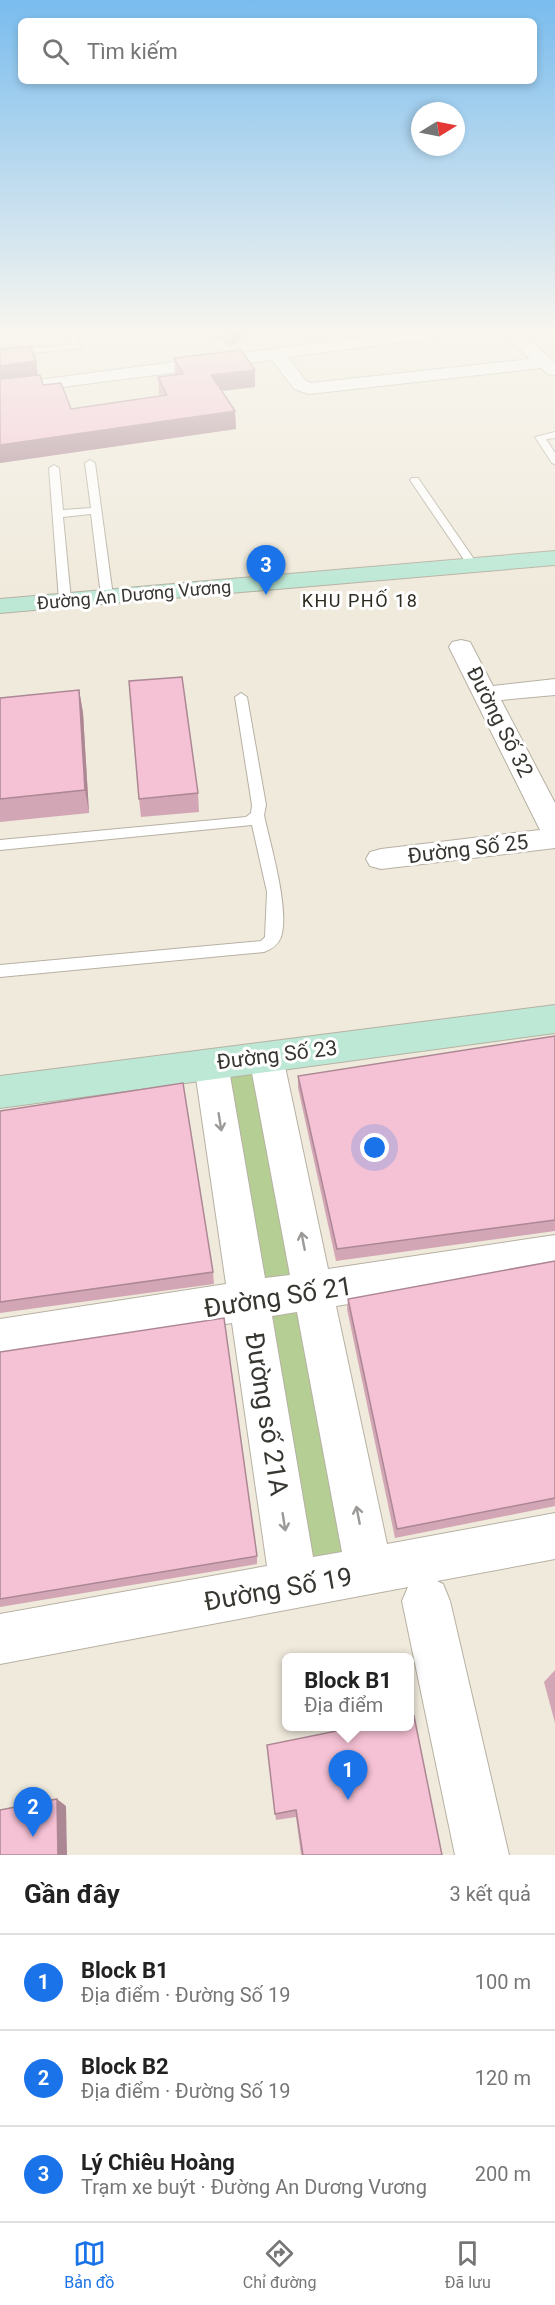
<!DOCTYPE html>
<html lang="vi">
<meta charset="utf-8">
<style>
:root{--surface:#fff;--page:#f2f2f2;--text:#222;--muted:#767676;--line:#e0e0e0;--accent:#1a73e8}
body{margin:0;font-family:Roboto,sans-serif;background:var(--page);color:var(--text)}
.compass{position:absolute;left:411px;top:102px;width:54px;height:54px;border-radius:50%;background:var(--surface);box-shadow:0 3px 9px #0003;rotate:80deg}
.you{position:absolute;left:375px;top:1148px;width:21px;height:21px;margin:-15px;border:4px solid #fff;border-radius:50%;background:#1a73e8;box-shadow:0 0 0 9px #1a73e833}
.badge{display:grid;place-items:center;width:39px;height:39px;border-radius:50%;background:var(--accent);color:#fff;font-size:20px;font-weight:700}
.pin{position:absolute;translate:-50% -50px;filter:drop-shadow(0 2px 3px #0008)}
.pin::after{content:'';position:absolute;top:32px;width:21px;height:18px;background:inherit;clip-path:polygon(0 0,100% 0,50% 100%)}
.popup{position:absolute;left:282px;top:1653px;width:132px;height:78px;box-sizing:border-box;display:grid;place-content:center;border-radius:9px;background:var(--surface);filter:drop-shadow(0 2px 4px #0005);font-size:20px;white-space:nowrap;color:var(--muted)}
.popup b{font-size:22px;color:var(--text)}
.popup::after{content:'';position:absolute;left:50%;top:100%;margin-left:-12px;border:12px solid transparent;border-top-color:var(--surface)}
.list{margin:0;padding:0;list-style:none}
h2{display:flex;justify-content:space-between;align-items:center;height:78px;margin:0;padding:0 24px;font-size:26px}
h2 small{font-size:20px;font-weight:400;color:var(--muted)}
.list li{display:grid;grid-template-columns:39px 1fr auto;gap:18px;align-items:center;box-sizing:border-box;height:96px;padding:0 24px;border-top:2px solid var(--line)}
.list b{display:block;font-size:22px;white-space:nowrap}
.list p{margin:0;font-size:20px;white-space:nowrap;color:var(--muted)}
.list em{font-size:20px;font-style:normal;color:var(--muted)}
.icon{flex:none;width:33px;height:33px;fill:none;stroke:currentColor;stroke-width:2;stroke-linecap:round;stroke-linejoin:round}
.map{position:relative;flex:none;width:555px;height:1855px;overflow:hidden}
.search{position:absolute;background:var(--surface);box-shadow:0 3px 9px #0003;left:18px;right:18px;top:18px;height:66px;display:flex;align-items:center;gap:15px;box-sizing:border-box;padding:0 21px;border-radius:9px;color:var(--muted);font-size:22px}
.sheet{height:366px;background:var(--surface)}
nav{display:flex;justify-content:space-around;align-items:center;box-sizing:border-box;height:84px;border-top:2px solid var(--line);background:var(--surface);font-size:16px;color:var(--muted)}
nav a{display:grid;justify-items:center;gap:3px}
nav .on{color:var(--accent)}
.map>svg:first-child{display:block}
</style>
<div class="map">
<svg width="555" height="1855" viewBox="0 0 555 1855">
<rect width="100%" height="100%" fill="#f0eadc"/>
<g fill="#b5ce94">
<path d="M 258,1073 L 299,1282 L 260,1286 L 226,1078 Z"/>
<path d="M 302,1305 L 351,1560 L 306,1568 L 264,1312 Z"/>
</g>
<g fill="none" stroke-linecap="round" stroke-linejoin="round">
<defs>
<g id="lane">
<path d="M 67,332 L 75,332 L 81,348 L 0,356 L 0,352 L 73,344 Z"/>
<path d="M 555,432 L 555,438 L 546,439 L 555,453 L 555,464 L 552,463 L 535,437 Z"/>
<path d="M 90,460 L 95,463 L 113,596 L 107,599 L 101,596 L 91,514 L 63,517 L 71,600 L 65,603 L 59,600 L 49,468 L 54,465 L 59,468 L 63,510 L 91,508 L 85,463 Z"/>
<path d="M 412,478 L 418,478 L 478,565 L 477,567 L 469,567 L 410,480 Z"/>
<path d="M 241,693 L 247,697 L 266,805 L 264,815 C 270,844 290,909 281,937 C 278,945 272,949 264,952 L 0,977 L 0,965 L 261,941 L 265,937 L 267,892 L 252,825 L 0,850 L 0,840 L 246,817 L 251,813 L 252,805 L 235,697 Z"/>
</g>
<g id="street">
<path d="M 403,332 L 450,332 L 442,337 L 288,357 L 306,381 L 311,383 L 530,359 L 502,332 L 555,332 L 555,339 L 526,337 L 555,362 L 555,375 L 548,374 L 541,368 L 309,394 L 294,389 L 272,360 L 0,395 L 0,385 Z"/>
<path d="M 461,640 L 470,642 L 493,686 L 555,679 L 555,695 L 501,700 L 555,803 L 555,848 L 381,869 L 370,866 L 366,859 L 370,852 L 381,849 L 540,830 L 449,647 L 452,642 Z"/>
<path d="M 266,1043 L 278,1047 L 283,1057 L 328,1269 L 555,1235 L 555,1271 L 336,1306 L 387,1544 L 555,1513 L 555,1559 L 437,1581 L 443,1584 L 450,1601 L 509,1855 L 455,1855 L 402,1601 L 408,1587 L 0,1664 L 0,1614 L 267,1566 L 232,1323 L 0,1359 L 0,1319 L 226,1284 L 194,1064 L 199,1054 L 211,1050 L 223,1054 L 228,1064 L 265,1278 L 290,1275 L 249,1057 L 254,1047 ZM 297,1312 L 342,1552 L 313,1557 L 272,1316 Z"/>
</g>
<g id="secondary">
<path d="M 555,551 L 555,565 L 0,613 L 0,599 Z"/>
<path d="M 555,1005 L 555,1033 L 0,1108 L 0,1076 Z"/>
</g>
</defs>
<use href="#lane" stroke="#b7b1a4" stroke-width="2"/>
<use href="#street" stroke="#b7b1a4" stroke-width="2"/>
<use href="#secondary" stroke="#b7b1a4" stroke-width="2"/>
<use href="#lane" fill="#fff" fill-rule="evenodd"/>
<use href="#street" fill="#fff" fill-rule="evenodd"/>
<use href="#secondary" fill="#bce8d5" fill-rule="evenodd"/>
</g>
<g fill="#d3a6b6">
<path d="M 206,332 L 248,332 L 231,347 L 207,333 Z"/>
<path d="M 0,349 L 36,361 L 38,375 L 43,385 L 71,409 L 161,396 L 159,394 L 158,377 L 175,375 L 174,358 L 255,370 L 255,387 L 222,391 L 235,411 L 236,429 L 0,463 Z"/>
<path d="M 79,690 L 83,713 L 89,813 L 0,822 L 0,698 Z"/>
<path d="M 198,793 L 199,812 L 141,817 L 139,799 Z"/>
<path d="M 555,1036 L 555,1231 L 336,1261 L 298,1088 L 298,1076 Z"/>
<path d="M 0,1111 L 213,1272 L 214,1284 L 0,1313 Z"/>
<path d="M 555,1261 L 555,1506 L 395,1538 L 347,1309 L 348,1299 Z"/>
<path d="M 0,1352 L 257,1556 L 257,1564 L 0,1607 Z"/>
<path d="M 555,1670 L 555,1723 L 544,1682 Z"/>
<path d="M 267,1745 L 442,1855 L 301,1855 L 296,1817 L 276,1820 Z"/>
</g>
<g fill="#ac8794">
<path d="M 231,332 L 248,332 L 231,347 Z"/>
<path d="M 36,361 L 38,378 L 0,383 L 0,366 Z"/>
<path d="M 255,370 L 255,387 L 212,392 L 211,375 Z"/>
<path d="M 235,411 L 236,429 L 0,463 L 0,445 Z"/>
<path d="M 79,690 L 83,713 L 89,813 L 85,790 Z"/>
<path d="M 57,1799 L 66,1806 L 67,1855 L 58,1855 Z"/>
</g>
<g fill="#f5c1d4" stroke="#ac8794" stroke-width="1.5">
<path d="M 30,346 L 36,361 L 0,366 L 0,349 Z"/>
<path d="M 241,350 L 255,370 L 211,375 L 235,411 L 0,445 L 0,379 L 40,375 L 43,385 L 61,383 L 71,409 L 167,395 L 158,377 L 183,374 L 174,358 Z"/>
<path d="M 182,677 L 198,793 L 139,799 L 129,681 Z"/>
<path d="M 79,690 L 85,790 L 0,799 L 0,698 Z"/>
<path d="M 555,1036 L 555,1220 L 337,1249 L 298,1076 Z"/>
<path d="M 183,1083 L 213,1272 L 0,1302 L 0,1111 Z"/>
<path d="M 555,1261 L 555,1498 L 397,1529 L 348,1299 Z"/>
<path d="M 224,1318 L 257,1556 L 0,1599 L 0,1352 Z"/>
<path d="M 414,1716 L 442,1855 L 303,1855 L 296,1810 L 275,1814 L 267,1745 L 361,1726 L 410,1726 L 410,1717 Z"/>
<path d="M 57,1799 L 58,1855 L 0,1855 L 0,1810 Z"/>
</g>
<defs><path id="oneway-shaft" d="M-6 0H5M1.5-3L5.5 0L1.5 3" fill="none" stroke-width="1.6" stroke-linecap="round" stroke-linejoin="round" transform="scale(1.5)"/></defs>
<g stroke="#9c9a98">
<use href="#oneway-shaft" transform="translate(220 1122) rotate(81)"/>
<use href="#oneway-shaft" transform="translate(303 1241) rotate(-101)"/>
<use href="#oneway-shaft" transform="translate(358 1515) rotate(-101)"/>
<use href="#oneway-shaft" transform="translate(284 1522) rotate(81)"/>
</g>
<linearGradient id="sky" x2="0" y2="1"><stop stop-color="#79bcee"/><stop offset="0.56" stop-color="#f8f6ef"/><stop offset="1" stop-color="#f8f6ef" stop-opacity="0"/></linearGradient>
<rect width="555" height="592" fill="url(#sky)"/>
<g text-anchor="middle" stroke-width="6" stroke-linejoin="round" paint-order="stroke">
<g font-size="18" fill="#383631" stroke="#fff">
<text transform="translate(134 595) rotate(-5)" y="6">Đường An Dương Vương</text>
</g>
<g font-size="18" letter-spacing="1.5" fill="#302b21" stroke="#fff">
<text x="360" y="607">KHU PHỐ 18</text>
</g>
<g font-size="21" fill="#383631" stroke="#fff">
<text transform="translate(500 722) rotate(63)" y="7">Đường Số 32</text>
<text transform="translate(468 849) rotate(-7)" y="7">Đường Số 25</text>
<text transform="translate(277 1055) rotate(-7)" y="7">Đường Số 23</text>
</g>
<g font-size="26" fill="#383631" stroke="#fff">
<text transform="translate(278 1297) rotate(-9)" y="9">Đường Số 21</text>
<text transform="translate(267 1414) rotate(81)" y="9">Đường số 21A</text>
<text transform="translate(278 1589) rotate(-10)" y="9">Đường Số 19</text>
</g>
</g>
</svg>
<svg class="compass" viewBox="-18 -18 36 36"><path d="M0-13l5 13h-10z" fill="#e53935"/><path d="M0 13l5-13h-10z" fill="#767676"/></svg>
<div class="you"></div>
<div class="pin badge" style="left:348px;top:1800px">1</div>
<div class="popup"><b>Block B1</b>Địa điểm</div>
<div class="pin badge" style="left:33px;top:1837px">2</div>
<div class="pin badge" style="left:266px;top:595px">3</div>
<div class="search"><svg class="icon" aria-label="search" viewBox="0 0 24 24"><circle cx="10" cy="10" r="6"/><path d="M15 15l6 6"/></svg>Tìm kiếm</div>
</div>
<section class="sheet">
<h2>Gần đây<small>3 kết quả</small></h2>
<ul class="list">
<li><span class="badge">1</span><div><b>Block B1</b><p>Địa điểm · Đường Số 19</p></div><em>100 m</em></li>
<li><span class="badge">2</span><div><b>Block B2</b><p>Địa điểm · Đường Số 19</p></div><em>120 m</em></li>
<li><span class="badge">3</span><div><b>Lý Chiêu Hoàng</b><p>Trạm xe buýt · Đường An Dương Vương</p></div><em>200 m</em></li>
</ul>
</section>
<nav>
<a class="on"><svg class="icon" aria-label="map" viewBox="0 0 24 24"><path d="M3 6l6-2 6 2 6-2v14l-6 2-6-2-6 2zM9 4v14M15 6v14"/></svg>Bản đồ</a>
<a><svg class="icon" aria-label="directions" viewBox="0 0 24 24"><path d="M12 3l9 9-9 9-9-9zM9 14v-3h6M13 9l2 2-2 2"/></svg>Chỉ đường</a>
<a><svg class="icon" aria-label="saved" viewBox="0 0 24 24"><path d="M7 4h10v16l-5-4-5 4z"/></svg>Đã lưu</a>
</nav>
